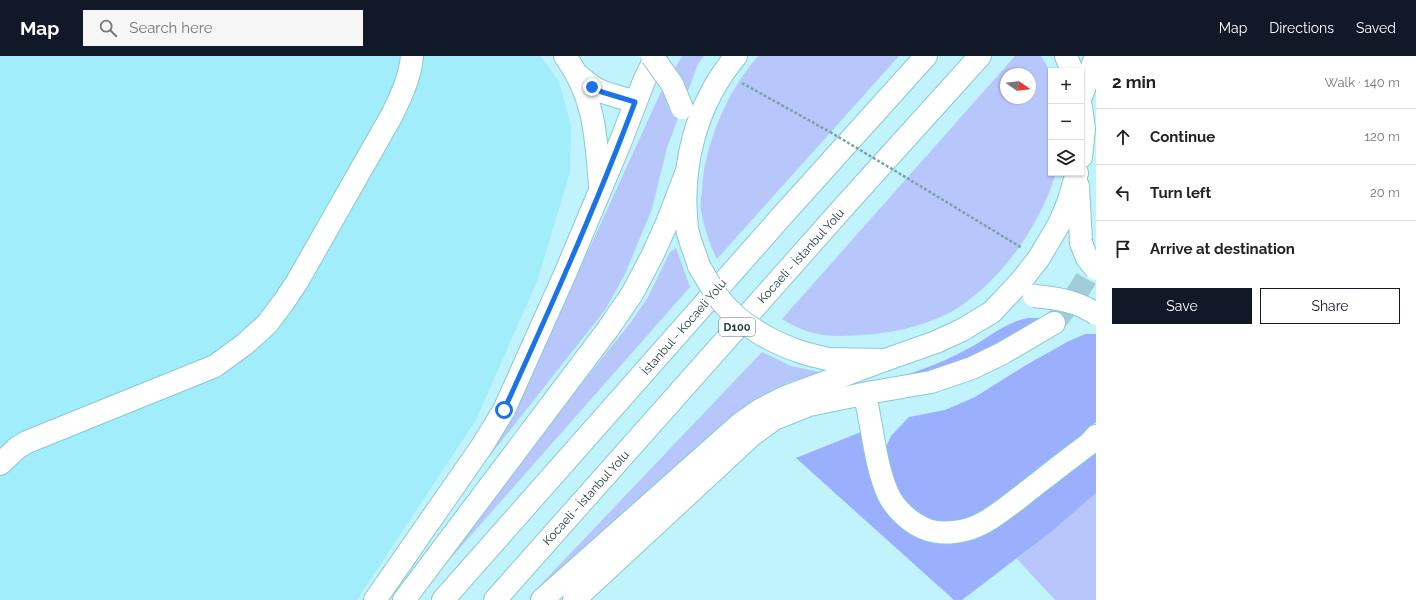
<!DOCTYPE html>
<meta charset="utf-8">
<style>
:root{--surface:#fff;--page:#f6f6f6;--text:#222;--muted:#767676;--line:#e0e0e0;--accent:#111827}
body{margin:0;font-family:Raleway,sans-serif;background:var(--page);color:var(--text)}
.controls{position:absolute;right:12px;top:12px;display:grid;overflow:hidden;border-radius:0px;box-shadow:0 1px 3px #0004}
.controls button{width:36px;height:36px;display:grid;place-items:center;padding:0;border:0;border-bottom:1px solid var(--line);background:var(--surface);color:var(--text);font:20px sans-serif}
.compass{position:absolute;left:1000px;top:12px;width:36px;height:36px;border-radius:50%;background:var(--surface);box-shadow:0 1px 3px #0004;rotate:104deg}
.stop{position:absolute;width:12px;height:12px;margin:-9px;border:3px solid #1a73e8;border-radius:50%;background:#fff}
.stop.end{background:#1a73e8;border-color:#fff;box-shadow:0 1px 4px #0008}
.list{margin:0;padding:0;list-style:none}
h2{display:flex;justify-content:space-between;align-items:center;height:52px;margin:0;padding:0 16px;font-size:17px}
h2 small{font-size:13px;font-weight:400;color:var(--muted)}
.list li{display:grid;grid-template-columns:26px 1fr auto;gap:12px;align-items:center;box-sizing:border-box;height:56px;padding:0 16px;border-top:1px solid var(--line)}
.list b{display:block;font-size:15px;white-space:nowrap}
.list em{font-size:13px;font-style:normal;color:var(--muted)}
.actions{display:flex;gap:8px;padding:12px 16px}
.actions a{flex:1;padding:9px 0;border:1px solid var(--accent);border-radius:0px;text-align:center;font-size:14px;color:var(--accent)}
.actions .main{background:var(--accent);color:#fff}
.icon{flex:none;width:22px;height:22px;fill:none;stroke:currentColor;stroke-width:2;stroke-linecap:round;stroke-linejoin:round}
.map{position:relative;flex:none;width:1096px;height:544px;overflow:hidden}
header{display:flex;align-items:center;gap:24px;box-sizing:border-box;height:56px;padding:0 20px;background:var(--accent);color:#fff}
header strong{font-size:19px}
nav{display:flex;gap:22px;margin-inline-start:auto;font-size:14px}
.search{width:280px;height:36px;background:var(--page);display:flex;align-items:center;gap:10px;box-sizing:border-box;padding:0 14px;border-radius:0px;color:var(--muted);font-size:15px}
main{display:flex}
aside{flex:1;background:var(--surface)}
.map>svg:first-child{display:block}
</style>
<header>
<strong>Map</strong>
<div class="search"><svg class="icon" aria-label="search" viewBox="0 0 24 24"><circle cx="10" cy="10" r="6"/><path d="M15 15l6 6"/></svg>Search here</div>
<nav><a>Map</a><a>Directions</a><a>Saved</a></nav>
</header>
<main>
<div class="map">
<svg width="1096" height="544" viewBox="0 0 1096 544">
<rect width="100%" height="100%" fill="#c1f3fd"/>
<path fill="#a2edfc" d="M 0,0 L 540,0 L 559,25 L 571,70 L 570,116 L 538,223 L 476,364 L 357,544 L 0,544 Z"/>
<g fill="#b7c7fc" fill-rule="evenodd">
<path d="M 682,0 L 704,0 L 698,8 L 667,92 L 652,153 L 625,218 L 605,254 L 376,544 L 518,338 L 590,191 L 660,38 Z"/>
<path d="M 758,0 L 899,0 L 717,203 C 709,187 704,171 701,154 C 700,148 701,141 702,136 C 703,90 728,34 758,0 Z"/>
<path d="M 1015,0 L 1041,0 L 1051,17 L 1051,117 L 1056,117 C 1040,169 1005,219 961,250 C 934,268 895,277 863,279 C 831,281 810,281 782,263 ZM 1006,18 L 1030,18 L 1030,42 L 1006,42 Z"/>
<path d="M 676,192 L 690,231 L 435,520 L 531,391 L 631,266 L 648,241 L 670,196 Z"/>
<path d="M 762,296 L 791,310 L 825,317 L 792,325 L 772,334 L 740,355 L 596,484 L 526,544 Z"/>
<path d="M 1096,437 L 1096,544 L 1055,544 L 1017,503 L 1050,477 Z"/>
</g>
<g fill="#9ab0fe">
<path d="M 1027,262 L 1038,262 L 1054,267 L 972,312 L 896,322 C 923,314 948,304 973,290 C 990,280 1007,266 1027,262 Z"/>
<path d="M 1085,278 L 1096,278 L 1096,366 L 1057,400 L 986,454 L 970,462 L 955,465 L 937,465 L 919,459 L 906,449 L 897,435 L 885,393 L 891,380 L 909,361 L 945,354 L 975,341 L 1026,309 L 1069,285 Z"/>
<path d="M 861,376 L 871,416 L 937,484 L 1096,394 L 1096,437 L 1050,477 L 962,544 L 954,544 L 796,402 Z"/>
</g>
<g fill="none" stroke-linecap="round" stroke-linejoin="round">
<path stroke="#a0cdd6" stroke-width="22" stroke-dasharray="22 11" stroke-linecap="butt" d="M 1054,267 C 1071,247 1086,226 1096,202"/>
<defs>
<path id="minor" d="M 0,408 L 17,392 L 27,386 L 215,310 L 245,288 L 267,268 L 283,247 L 297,226 L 392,59 C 401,40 410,22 412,0"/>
<g id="major">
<path d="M 565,0 C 595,41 596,81 600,130"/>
<path d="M 578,19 L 593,31 L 603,36 L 635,46"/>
<path d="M 375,544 L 482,390 L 504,354 L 565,218 L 620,87 L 644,25 L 656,0"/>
<path d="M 574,544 L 751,380 L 774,363 L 809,349 L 873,336 L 931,326 L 972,312 L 1001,298 L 1054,267"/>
</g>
<g id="highway">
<path d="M 1066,0 L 1072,15"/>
<path d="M 1081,41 L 1096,0"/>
<path d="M 1081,51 L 1084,73 L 1081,101"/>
<path d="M 1078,130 L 1081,187"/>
<path d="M 699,210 C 695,197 689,184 687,172 C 680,110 696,48 736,0"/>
<path d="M 828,303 L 885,304 L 936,286 L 962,274 L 992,256 L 1021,225 L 1039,202 L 1059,168 L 1068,147 L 1077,117"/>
<path d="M 867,349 C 873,377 876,411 888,438 C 895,453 911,468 928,474 C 943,479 965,476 979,469 C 993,463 1011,448 1024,438 C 1046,421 1067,404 1089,388 L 1096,380"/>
<path d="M 404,544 L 608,273 L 632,238 L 652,200 L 667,167 L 687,115"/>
<path d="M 443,544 L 781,161 L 926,0"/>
<path d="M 495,544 L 849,145 L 980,0"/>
<path d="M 542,544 L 740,368 L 760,354 L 785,341 L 885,304"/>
</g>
</defs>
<use href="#minor" stroke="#89c8d4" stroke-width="24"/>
<use href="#major" stroke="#89c8d4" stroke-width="24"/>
<use href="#highway" stroke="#89c8d4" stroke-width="24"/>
<g stroke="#7aa2aa" stroke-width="2.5" stroke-dasharray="3 2" stroke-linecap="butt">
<path d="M 742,27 L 830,76"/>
<path d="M 907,122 L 1022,192"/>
</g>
<use href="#minor" stroke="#fff" stroke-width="22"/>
<use href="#major" stroke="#fff" stroke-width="22"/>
<use href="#highway" stroke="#fff" stroke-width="22"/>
<defs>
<g id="highway-bridge">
<path d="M 652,0 L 672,28 L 682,52"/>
<path d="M 1081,187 L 1087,202 L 1096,213"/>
<path d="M 699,210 C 706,222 713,235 722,246 C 741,269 773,287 801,296 C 810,299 819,301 828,303"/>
<path d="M 1034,240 C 1056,242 1077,245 1096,258"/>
</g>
</defs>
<use href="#highway-bridge" stroke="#89c8d4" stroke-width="24" stroke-linecap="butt"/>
<path stroke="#7aa2aa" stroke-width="2.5" stroke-dasharray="3 2" stroke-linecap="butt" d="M 830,76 L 907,122"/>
<use href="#highway-bridge" stroke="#fff" stroke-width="22"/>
</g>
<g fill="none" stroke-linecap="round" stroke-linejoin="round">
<path stroke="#1a73e8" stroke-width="5" d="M 504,354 C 550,253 596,150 635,46 L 602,36 L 592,31"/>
</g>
<g text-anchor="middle" stroke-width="4" stroke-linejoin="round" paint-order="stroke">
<rect fill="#fff" stroke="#5f7174" stroke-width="1" x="719" y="262" width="36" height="18" rx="3"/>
<g font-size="11" font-weight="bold" fill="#1a3439">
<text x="737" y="275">D100</text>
</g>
<g font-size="12" fill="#1a3439" stroke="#fff">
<text transform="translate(801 200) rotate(-48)" y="4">Kocaeli - İstanbul Yolu</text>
<text transform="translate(684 271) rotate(-49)" y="4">İstanbul - Kocaeli Yolu</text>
<text transform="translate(586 442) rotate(-48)" y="4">Kocaeli - İstanbul Yolu</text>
</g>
</g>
</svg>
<div class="controls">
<button>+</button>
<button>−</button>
<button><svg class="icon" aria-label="layers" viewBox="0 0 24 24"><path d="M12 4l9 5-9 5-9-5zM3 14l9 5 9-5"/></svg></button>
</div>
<svg class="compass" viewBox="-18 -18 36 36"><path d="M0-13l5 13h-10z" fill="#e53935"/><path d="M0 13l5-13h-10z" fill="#767676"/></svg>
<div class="stop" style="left:504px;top:354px"></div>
<div class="stop end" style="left:592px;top:31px"></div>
</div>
<aside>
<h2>2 min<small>Walk · 140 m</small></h2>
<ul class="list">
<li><svg class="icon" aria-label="ahead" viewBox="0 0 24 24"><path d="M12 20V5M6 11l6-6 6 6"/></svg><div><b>Continue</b></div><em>120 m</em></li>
<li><svg class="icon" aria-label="left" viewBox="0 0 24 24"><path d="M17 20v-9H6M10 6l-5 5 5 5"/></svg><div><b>Turn left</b></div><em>20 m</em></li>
<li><svg class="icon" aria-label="arrive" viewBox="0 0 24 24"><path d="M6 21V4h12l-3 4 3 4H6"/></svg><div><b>Arrive at destination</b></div></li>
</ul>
<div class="actions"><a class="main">Save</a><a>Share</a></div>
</aside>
</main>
